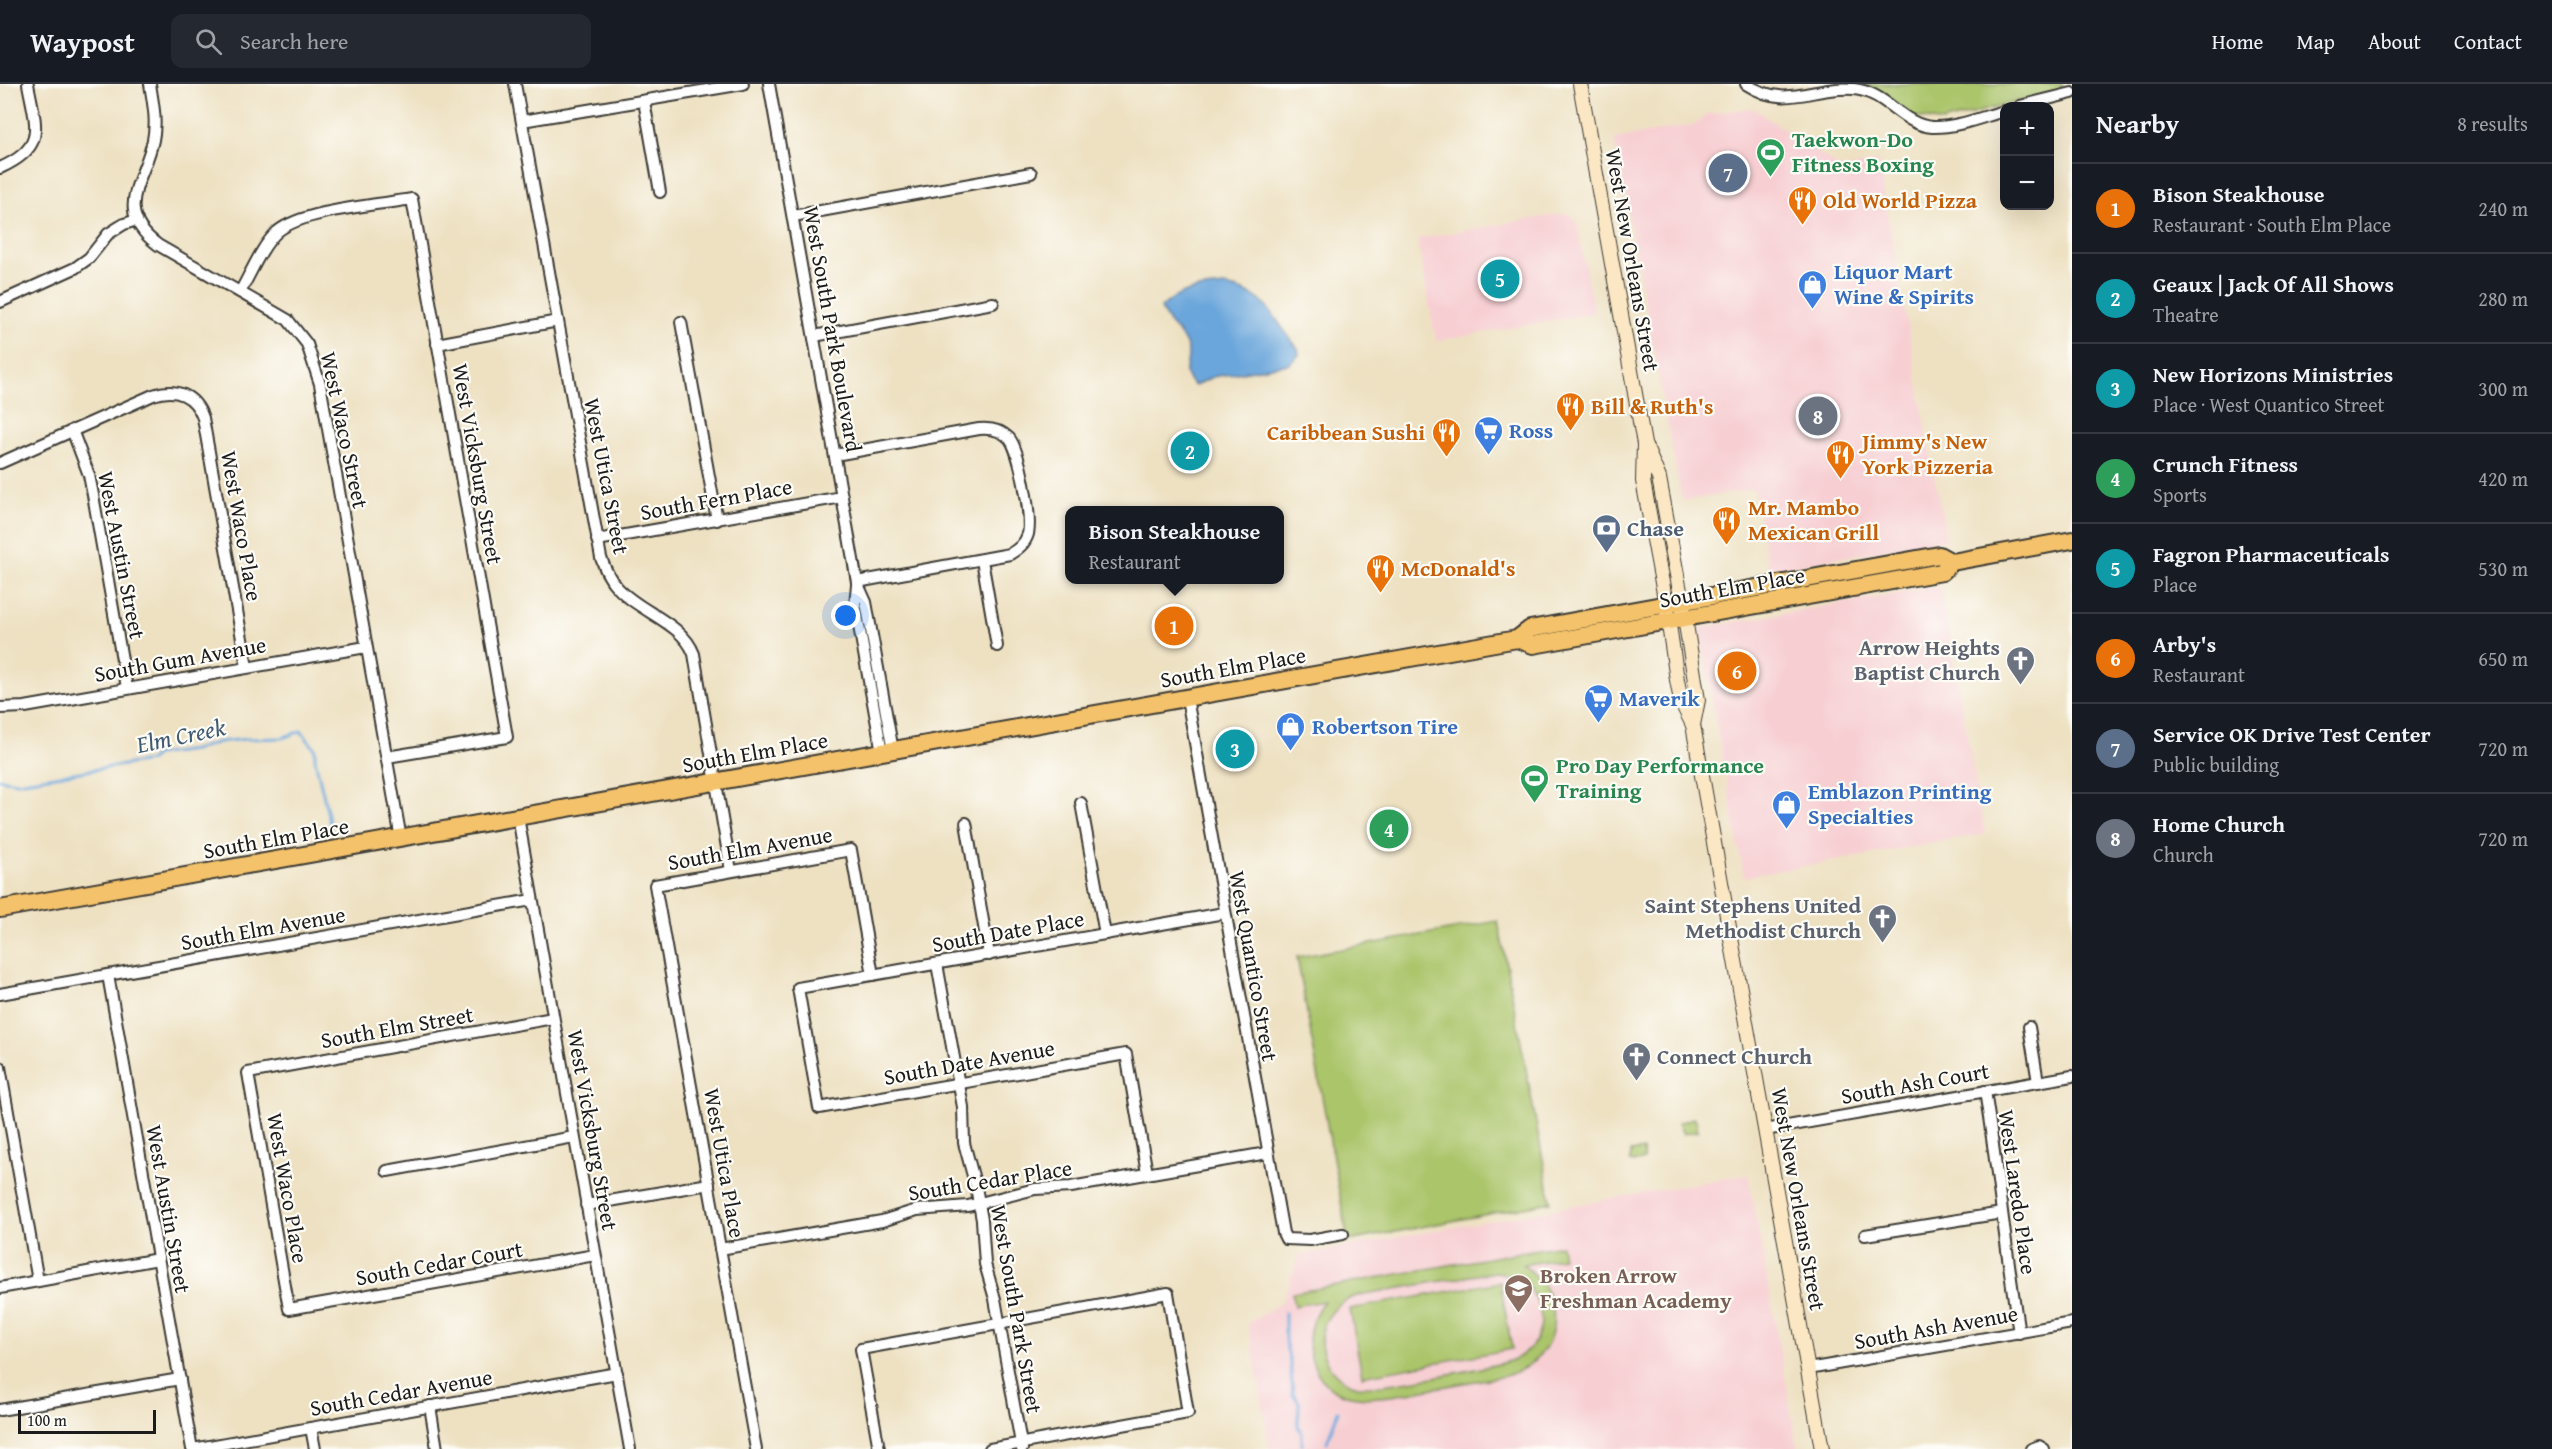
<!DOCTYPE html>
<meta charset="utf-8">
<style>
:root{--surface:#171b24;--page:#242831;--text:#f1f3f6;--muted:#9ea1a6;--line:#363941;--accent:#d1495b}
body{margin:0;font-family:"Gentium Book Plus",serif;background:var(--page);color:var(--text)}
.controls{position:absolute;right:18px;top:18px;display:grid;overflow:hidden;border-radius:12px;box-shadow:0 6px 24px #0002}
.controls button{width:54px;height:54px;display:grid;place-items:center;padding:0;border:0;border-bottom:2px solid var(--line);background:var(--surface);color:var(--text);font:30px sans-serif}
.scale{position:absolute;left:18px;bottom:15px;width:138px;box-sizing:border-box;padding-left:6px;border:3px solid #1c1c1c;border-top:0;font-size:16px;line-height:21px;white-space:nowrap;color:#1c1c1c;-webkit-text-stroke:4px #fdfcf7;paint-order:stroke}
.you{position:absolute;left:846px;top:532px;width:21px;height:21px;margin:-15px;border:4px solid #fff;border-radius:50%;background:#1a73e8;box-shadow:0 0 0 9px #1a73e833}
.badge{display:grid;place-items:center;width:39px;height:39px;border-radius:50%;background:var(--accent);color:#fff;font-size:20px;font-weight:700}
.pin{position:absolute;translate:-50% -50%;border:3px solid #fff;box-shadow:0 2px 6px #0006}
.popup{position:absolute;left:1065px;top:422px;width:219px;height:78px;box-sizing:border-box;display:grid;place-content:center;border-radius:12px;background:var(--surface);filter:drop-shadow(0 2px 4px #0005);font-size:20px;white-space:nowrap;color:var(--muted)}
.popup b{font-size:22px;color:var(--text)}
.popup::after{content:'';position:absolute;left:50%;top:100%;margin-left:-12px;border:12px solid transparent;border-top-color:var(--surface)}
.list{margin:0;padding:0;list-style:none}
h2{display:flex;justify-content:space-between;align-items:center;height:78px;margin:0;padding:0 24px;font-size:26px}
h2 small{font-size:20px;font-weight:400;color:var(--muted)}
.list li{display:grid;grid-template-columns:39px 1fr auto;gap:18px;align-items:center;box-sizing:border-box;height:90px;padding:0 24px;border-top:2px solid var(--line)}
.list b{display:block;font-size:22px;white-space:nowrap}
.list p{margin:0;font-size:20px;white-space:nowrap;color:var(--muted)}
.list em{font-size:20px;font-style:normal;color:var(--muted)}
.icon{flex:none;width:33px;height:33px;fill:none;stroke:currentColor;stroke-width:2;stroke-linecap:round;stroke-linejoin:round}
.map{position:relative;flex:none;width:2072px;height:1365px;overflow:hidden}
header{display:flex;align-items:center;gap:36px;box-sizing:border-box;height:84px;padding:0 30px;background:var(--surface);border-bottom:2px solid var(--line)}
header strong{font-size:28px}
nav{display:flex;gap:33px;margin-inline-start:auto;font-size:21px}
.search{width:420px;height:54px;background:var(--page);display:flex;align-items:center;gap:15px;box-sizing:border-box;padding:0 21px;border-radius:12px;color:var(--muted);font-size:22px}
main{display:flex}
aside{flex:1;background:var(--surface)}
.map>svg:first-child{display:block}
</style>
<header>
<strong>Waypost</strong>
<div class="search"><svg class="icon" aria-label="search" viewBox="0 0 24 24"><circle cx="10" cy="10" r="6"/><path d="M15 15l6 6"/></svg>Search here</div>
<nav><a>Home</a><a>Map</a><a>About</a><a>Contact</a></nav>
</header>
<main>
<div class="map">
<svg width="2072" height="1365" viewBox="0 0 2072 1365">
<rect width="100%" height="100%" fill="#fdfcf7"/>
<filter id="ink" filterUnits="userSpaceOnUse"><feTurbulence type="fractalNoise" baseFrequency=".0167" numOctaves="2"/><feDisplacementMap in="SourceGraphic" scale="12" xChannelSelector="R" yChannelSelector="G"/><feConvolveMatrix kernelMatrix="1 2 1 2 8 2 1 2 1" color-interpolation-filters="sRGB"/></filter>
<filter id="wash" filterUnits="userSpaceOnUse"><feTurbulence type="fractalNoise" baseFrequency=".008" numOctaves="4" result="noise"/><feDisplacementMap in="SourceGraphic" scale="24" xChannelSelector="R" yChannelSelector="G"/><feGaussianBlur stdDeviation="1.35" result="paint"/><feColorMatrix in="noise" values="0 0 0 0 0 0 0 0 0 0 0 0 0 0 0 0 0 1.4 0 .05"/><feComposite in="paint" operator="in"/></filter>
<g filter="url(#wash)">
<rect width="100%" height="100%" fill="#eee1c2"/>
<g fill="#f7cfd3">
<path d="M 1753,24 L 1842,85 L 1878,77 L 1946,455 L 1769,486 L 1754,405 L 1682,417 L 1614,55 L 1696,40 L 1706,30 Z"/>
<path d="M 1565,129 L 1576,135 L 1594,229 L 1436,257 L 1417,155 Z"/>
<path d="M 1940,502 L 1985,750 L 1744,793 L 1699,544 Z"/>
<path d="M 1748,1090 L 1798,1365 L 1270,1365 L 1248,1239 L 1281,1219 L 1300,1171 Z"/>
</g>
<g fill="#abc56b" stroke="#647044" stroke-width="1.5" fill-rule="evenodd">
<path d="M 1862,0 L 2063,0 L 2060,6 L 1942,38 L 1912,32 L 1883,10 Z"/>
<path d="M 1498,837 L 1551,1118 L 1348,1157 L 1297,873 Z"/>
<path d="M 1693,1034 L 1696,1036 L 1698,1047 L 1683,1050 L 1678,1039 Z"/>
<path d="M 1643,1066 L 1644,1076 L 1630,1078 L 1631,1068 Z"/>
<path d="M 1561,1161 L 1563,1174 L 1523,1181 C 1570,1213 1562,1277 1505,1292 C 1480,1296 1454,1301 1429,1305 C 1386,1313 1327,1330 1311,1273 C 1306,1253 1311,1233 1324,1217 L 1294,1222 L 1292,1209 ZM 1495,1188 C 1539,1192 1560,1247 1519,1273 C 1505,1282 1375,1305 1358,1302 C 1341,1298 1328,1286 1323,1269 C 1315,1242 1334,1218 1359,1211 Z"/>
<path d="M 1500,1198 L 1512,1265 L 1362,1292 L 1350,1225 Z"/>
</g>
<path fill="#6aa6db" stroke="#43617c" stroke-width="1.5" d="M 1225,202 C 1272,211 1270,233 1298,264 L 1299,271 L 1289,280 L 1212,293 L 1195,302 C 1177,287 1192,281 1187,263 C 1182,247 1166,241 1161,224 C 1180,205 1200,204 1225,202 Z"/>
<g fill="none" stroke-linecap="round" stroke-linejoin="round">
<g stroke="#6aa6db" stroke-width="3">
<path d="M 0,695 L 17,698 L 149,677 L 156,671 L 194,666 L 219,658 L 246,655 L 282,654 L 301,647 L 315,665 L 315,675 L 331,744"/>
<path d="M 1285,1229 L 1285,1257 L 1290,1278 L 1293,1310 L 1299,1318 L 1298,1342 L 1302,1350 L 1302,1360"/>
<path d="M 1327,1358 L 1338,1327"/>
</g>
</g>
</g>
<g filter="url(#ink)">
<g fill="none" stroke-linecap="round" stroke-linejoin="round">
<defs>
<g id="street">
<path d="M 150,0 C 153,19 157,37 153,56 C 145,96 111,126 158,161 L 288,236 L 307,260 L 320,300 L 401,755"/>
<path d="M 515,0 L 601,474 C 605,485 609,495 617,503 C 639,528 682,538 694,570 L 731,787"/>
<path d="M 769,0 L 857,498 L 866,518 L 893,667"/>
<path d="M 1746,0 C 1788,27 1812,1 1854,5 C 1886,8 1902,41 1932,43 C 1956,44 1982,33 2004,27"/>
<path d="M 644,17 L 660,108"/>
<path d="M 2020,22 L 2072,9"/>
<path d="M 522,37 L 743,0"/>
<path d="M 0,84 C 47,63 36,43 28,0"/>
<path d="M 793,132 L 1031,89"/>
<path d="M 240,208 C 251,189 261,163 277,148 C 302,126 377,121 412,115 L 507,653 L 387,673"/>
<path d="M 0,218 L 75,184 L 89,174 L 108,150 L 124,140 L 137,136"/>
<path d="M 681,238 L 717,436"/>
<path d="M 814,252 L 993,219"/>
<path d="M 437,260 L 558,237"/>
<path d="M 72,346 L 89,391 L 93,411 L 127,604"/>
<path d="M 835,371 L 979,345 C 990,344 1001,346 1009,354 C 1020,366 1032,434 1028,450 C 1025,460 1018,465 1010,470 L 857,498"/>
<path d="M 0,379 L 153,311 C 176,303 195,311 203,334 L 247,583"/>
<path d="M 597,456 L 842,413"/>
<path d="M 982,476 L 997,562"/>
<path d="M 857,501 L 855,520 L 882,668"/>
<path d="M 1187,614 L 1283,1149 L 1286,1155 L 1310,1156 L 1343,1150"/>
<path d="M 0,624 L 25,623 L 366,563"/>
<path d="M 1081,719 L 1105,850"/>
<path d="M 518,733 L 630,1365"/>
<path d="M 966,739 L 989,871"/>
<path d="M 937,880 L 963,1023 L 964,1059 L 976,1103 L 982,1136 L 985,1180 L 995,1215 L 1022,1365"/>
<path d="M 108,891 L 192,1365"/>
<path d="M 0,910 L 532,816"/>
<path d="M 553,934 L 248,989 L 289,1225 L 595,1171"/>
<path d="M 2029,943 L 2038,998"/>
<path d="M 0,983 L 38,1197"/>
<path d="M 1985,1007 C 1998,1088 2006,1168 2019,1249"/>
<path d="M 1765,1046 L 2072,992"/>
<path d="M 387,1087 L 574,1053"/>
<path d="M 1147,1089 L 1126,970 L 819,1024 L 798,904 L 1224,829"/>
<path d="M 586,1121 L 709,1100"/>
<path d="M 1865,1151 L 2002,1129"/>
<path d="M 720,1165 L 882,1137 L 917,1126 L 968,1122 L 1035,1105 L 1071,1103 L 1267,1069"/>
<path d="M 0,1204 L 158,1175"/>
<path d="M 1808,1285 L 2072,1239"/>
<path d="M 430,1322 L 437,1365"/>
<path d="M 0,1326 L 180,1295"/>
<path d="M 311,1344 L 315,1365"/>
<path d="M 193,1365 L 617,1289"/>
<path d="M 756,1365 L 655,801 L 851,766 L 873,891"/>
<path d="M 879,1365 L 861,1265 L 1168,1209 L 1188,1329 L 990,1365"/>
<path d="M 2031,1365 L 2039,1362 L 2044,1365"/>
</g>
<g id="secondary">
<path d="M 1580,0 L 1644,360 L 1643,397 L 1666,520 L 1677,596 L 1681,617 L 1693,641 L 1822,1365"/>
<path d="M 1646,364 L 1659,394 L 1685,534 L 1698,616 L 1693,641"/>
</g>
<g id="primary">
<path d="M 1517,555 L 1533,561 L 1942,488 L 1952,478 L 2072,456"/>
<path d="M 0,825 L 1517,555 L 1530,545 L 1939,471 L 1952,478"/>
</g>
</defs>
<use href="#street" stroke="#3c3a35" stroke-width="14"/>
<use href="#secondary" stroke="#3c3a35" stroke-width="16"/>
<use href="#primary" stroke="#3c3a35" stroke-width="20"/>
<use href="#street" stroke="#fff" stroke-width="10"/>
<use href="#secondary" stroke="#fbe7c3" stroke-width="14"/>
<use href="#primary" stroke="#f4c26a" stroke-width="16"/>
</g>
</g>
<defs>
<symbol id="stadium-pin" viewBox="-11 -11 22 30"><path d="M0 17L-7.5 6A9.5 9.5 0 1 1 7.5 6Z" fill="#2e9e5b" stroke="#fdfcf7"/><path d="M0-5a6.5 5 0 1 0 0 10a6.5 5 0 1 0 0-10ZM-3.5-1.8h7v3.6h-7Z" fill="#fff"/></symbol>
<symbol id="restaurant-pin" viewBox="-11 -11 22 30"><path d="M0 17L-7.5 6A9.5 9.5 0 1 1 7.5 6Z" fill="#e8710a" stroke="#fdfcf7"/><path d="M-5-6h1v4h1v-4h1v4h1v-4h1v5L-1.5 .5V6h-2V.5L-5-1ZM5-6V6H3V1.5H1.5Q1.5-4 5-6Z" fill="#fff"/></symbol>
<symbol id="shop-pin" viewBox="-11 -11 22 30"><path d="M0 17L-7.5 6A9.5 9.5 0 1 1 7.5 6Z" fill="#3f7fe0" stroke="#fdfcf7"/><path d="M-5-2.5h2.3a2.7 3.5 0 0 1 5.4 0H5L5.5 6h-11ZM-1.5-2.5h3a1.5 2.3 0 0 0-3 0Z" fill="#fff"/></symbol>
<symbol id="supermarket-pin" viewBox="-11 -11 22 30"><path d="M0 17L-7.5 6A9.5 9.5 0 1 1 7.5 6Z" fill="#3f7fe0" stroke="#fdfcf7"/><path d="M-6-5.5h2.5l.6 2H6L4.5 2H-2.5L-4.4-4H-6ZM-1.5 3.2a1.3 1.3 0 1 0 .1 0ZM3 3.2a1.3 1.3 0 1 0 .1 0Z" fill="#fff"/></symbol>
<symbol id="bank-pin" viewBox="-11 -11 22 30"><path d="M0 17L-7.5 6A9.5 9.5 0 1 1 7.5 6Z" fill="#5c6f8a" stroke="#fdfcf7"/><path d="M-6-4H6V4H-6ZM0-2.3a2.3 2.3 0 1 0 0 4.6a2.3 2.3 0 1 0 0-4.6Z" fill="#fff"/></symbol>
<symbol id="church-pin" viewBox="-11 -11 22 30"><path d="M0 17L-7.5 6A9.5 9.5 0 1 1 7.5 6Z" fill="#6b7280" stroke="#fdfcf7"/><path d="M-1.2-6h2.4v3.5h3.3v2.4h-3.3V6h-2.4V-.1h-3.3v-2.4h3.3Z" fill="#fff"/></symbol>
<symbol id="school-pin" viewBox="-11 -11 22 30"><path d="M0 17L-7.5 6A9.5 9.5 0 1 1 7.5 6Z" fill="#8d6e63" stroke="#fdfcf7"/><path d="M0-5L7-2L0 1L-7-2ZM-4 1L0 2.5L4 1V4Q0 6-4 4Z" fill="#fff"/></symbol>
</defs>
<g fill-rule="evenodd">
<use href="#stadium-pin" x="1754" y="52" width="33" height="45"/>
<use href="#restaurant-pin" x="1786" y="100" width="33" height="45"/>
<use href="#shop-pin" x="1796" y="184" width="33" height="45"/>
<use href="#restaurant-pin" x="1554" y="306" width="33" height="45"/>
<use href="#supermarket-pin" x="1472" y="330" width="33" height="45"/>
<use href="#restaurant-pin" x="1430" y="332" width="33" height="45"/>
<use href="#restaurant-pin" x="1824" y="354" width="33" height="45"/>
<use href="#restaurant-pin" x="1710" y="420" width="33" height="45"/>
<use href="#bank-pin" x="1590" y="428" width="33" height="45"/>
<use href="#restaurant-pin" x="1364" y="468" width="33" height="45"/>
<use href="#church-pin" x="2004" y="560" width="33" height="45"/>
<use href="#supermarket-pin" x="1582" y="598" width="33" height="45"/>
<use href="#shop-pin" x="1274" y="626" width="33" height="45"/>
<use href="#stadium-pin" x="1518" y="678" width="33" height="45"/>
<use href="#shop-pin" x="1770" y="704" width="33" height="45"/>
<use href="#church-pin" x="1866" y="818" width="33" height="45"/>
<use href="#church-pin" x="1620" y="956" width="33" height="45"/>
<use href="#school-pin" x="1502" y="1188" width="33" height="45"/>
</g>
<g text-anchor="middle" stroke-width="4.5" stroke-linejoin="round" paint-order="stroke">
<g font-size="22" font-weight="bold" fill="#27864d" stroke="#fdfcf7" text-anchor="start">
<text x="1792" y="63">Taekwon-Do<tspan x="1792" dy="25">Fitness Boxing</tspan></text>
<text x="1556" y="689">Pro Day Performance<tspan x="1556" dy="25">Training</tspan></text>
</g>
<g font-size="22" font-weight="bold" fill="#c56008" stroke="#fdfcf7" text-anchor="start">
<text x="1823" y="124">Old World Pizza</text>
<text x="1591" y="330">Bill &amp; Ruth's</text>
<text x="1425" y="356" text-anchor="end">Caribbean Sushi</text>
<text x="1862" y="365">Jimmy's New<tspan x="1862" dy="25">York Pizzeria</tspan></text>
<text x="1748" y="431">Mr. Mambo<tspan x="1748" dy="25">Mexican Grill</tspan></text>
<text x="1401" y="492">McDonald's</text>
</g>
<g font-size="22" fill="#1c1c1c" stroke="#fdfcf7">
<text transform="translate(1633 176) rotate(80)" y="8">West New Orleans Street</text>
<text transform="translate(833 245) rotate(80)" y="8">West South Park Boulevard</text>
<text transform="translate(345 346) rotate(78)" y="8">West Waco Street</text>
<text transform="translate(478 380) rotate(80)" y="8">West Vicksburg Street</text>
<text transform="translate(607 392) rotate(79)" y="8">West Utica Street</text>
<text transform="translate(716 415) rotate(-10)" y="8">South Fern Place</text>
<text transform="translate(242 442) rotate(80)" y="8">West Waco Place</text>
<text transform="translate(122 471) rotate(79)" y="8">West Austin Street</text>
<text transform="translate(1732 503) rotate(-10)" y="8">South Elm Place</text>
<text transform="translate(180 575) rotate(-10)" y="8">South Gum Avenue</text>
<text transform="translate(1233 583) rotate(-10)" y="8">South Elm Place</text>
<text transform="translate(755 668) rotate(-10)" y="8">South Elm Place</text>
<text transform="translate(276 754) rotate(-10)" y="8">South Elm Place</text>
<text transform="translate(750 764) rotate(-10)" y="8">South Elm Avenue</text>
<text transform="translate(263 844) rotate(-10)" y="8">South Elm Avenue</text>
<text transform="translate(1008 847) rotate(-10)" y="8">South Date Place</text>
<text transform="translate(1254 882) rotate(80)" y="8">West Quantico Street</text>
<text transform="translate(397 943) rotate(-10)" y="8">South Elm Street</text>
<text transform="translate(969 978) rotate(-10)" y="8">South Date Avenue</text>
<text transform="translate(1915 999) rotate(-10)" y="8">South Ash Court</text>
<text transform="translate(593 1046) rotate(80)" y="8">West Vicksburg Street</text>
<text transform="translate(725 1079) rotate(80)" y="8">West Utica Place</text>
<text transform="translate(990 1096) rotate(-9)" y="8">South Cedar Place</text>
<text transform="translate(288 1104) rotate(80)" y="8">West Waco Place</text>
<text transform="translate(2018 1108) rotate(82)" y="8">West Laredo Place</text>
<text transform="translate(1799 1115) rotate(80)" y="8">West New Orleans Street</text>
<text transform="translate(169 1125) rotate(80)" y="8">West Austin Street</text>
<text transform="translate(439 1179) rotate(-10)" y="8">South Cedar Court</text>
<text transform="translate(1017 1225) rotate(80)" y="8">West South Park Street</text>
<text transform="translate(1936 1243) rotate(-10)" y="8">South Ash Avenue</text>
<text transform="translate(401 1308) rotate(-10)" y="8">South Cedar Avenue</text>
</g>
<g font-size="22" font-weight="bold" fill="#366cbe" stroke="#fdfcf7" text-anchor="start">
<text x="1834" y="195">Liquor Mart<tspan x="1834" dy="25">Wine &amp; Spirits</tspan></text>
<text x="1509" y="354">Ross</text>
<text x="1619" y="622">Maverik</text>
<text x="1312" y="650">Robertson Tire</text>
<text x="1808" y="715">Emblazon Printing<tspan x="1808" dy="25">Specialties</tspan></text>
</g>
<g font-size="22" font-weight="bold" fill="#4e5e75" stroke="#fdfcf7" text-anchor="start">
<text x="1627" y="452">Chase</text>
</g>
<g font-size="22" font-weight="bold" fill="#5b616d" stroke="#fdfcf7" text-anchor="end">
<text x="2000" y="571">Arrow Heights<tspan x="2000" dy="25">Baptist Church</tspan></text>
<text x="1861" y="829">Saint Stephens United<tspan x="1861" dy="25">Methodist Church</tspan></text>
<text x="1657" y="980" text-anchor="start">Connect Church</text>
</g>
<g font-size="22" font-weight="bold" fill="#785e54" stroke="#fdfcf7" text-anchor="start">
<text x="1540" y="1199">Broken Arrow<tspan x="1540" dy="25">Freshman Academy</tspan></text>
</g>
<g font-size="24" font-style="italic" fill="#3f5a72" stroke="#fdfcf7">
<text transform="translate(181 652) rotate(-12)" y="8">Elm Creek</text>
</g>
</g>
</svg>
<div class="controls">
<button>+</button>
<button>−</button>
</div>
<div class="scale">100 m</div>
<div class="you"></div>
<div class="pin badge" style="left:1174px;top:542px;background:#e8710a">1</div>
<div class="popup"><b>Bison Steakhouse</b>Restaurant</div>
<div class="pin badge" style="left:1190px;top:367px;background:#0f9aa8">2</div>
<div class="pin badge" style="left:1235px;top:665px;background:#0f9aa8">3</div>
<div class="pin badge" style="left:1389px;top:745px;background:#2e9e5b">4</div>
<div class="pin badge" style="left:1500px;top:195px;background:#0f9aa8">5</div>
<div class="pin badge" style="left:1737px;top:587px;background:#e8710a">6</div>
<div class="pin badge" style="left:1728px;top:89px;background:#5c6f8a">7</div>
<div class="pin badge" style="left:1818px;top:332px;background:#6b7280">8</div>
</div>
<aside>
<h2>Nearby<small>8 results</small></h2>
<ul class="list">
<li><span class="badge" style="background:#e8710a">1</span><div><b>Bison Steakhouse</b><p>Restaurant · South Elm Place</p></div><em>240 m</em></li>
<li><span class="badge" style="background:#0f9aa8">2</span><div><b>Geaux | Jack Of All Shows</b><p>Theatre</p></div><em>280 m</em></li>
<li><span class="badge" style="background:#0f9aa8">3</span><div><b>New Horizons Ministries</b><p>Place · West Quantico Street</p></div><em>300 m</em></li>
<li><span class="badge" style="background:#2e9e5b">4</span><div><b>Crunch Fitness</b><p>Sports</p></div><em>420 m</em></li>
<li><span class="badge" style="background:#0f9aa8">5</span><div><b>Fagron Pharmaceuticals</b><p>Place</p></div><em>530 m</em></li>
<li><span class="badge" style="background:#e8710a">6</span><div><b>Arby's</b><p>Restaurant</p></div><em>650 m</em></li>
<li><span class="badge" style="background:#5c6f8a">7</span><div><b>Service OK Drive Test Center</b><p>Public building</p></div><em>720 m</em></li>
<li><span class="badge" style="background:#6b7280">8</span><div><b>Home Church</b><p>Church</p></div><em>720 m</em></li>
</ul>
</aside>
</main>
